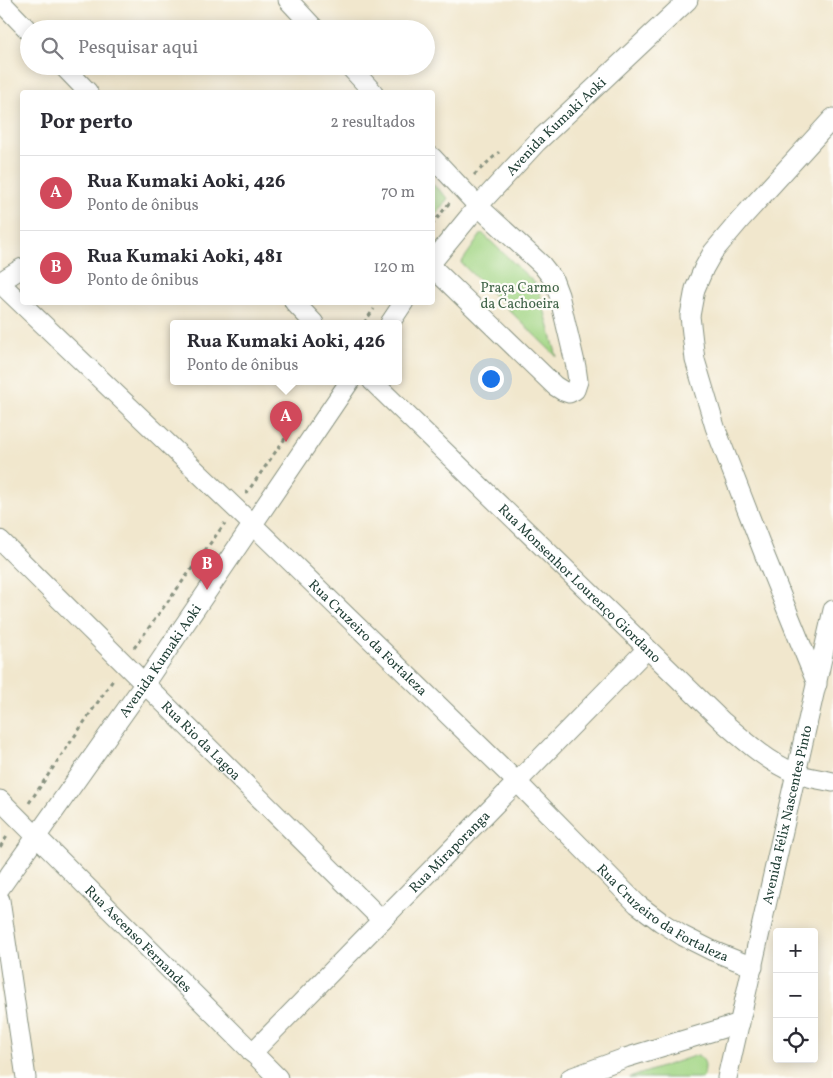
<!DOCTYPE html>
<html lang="pt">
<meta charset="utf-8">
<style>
:root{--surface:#fff;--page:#f7f7f7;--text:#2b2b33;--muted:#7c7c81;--line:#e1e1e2;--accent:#d1495b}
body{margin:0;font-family:Vollkorn,serif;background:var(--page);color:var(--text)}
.controls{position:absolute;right:15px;bottom:15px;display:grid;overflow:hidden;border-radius:5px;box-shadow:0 2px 12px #0003}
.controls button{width:45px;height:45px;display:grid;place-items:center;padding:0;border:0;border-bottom:1px solid var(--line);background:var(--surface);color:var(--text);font:25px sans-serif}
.you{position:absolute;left:490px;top:378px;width:18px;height:18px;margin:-12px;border:4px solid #fff;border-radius:50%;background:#1a73e8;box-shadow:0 0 0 8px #1a73e833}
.badge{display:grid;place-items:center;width:32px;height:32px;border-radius:50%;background:var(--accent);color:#fff;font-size:16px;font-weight:700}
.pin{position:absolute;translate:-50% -41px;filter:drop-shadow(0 1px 2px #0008)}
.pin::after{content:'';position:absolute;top:26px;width:18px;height:15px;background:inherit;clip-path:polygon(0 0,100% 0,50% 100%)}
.popup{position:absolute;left:170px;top:320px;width:232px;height:65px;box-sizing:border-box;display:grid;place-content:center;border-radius:5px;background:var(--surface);filter:drop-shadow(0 1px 4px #0005);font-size:16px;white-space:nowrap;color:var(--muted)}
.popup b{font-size:19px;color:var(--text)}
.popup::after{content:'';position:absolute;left:50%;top:100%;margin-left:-10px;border:10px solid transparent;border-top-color:var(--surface)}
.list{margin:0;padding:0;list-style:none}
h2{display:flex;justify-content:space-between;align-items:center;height:65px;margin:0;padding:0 20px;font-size:21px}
h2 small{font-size:16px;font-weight:400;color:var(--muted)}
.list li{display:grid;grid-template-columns:32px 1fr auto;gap:15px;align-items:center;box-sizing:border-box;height:75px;padding:0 20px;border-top:1px solid var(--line)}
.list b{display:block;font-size:19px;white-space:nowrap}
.list p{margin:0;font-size:16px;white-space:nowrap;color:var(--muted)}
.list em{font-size:16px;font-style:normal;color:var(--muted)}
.icon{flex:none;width:28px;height:28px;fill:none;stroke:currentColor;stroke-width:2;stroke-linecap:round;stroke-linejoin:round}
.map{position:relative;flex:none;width:833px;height:1078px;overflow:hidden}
.search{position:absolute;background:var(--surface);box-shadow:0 2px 12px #0003;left:20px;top:20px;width:415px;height:55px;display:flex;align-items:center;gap:12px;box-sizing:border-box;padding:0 18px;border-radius:28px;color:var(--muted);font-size:19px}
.panel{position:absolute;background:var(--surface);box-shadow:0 2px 12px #0003;left:20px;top:90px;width:415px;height:215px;border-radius:5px}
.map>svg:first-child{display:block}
</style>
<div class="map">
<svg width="833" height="1078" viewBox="0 0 833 1078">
<rect width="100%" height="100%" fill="#fdfcf7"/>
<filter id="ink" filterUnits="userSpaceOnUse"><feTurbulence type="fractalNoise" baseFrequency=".02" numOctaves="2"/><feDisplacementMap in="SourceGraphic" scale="10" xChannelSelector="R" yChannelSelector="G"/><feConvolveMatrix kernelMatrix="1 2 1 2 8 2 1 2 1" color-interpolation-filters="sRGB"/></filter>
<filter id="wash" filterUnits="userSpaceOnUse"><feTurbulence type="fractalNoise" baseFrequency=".0096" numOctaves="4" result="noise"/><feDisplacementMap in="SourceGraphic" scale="20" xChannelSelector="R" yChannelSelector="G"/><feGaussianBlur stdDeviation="1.12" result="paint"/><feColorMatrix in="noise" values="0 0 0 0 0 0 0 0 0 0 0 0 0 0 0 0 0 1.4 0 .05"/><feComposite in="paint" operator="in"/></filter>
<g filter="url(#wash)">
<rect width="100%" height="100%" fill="#f1e7cd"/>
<g fill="#a3d685" stroke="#618a5c">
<path d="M 432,184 L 448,198 L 433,218 L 432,218 Z"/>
<path d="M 482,233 L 538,286 L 557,357 L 461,263 Z"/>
<path d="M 697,1055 C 708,1061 705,1068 703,1078 L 629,1078 Z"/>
</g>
</g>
<g filter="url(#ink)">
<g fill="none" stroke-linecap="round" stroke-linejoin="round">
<defs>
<g id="minor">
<path d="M 288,0 L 315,29"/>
<path d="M 0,1 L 29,31"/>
<path d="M 63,66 L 88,92"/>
<path d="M 349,66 L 373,92"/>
<path d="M 432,157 L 478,206 L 542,265 L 553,279 L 559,295 L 576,367 L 578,381 L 575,390 L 569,393 L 563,391 L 555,386 L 432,267"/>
<path id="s1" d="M 432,262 L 478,206 L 537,142 L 688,0"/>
<path d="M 0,282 L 22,268"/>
<path id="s2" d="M 0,283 L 253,525 L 517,782 L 637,904 L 661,922 L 683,936 L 713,951 L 753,967"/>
<path d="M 294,302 L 314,323"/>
<path d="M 390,323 L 404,302"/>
<path id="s3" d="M 372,381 L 723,722 C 745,741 768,762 795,773 C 807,778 821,779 833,782"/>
<path id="s4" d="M 0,540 L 382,920"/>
<path d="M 817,684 L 765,556 L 715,427 L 695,360 L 690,316 L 695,289 L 704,268 L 713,252 L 740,220 L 833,118"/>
<path id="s5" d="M 0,800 L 278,1078"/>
<path id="s6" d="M 0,888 L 145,683 L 350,381"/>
<path d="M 0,900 L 26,1078"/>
<path id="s7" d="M 252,1053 L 647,649"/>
<path d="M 570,1078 L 625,1058 L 740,1023"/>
<path id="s8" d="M 727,1078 L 833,610"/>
</g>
</defs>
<use href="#minor" stroke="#889280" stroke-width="21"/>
<g stroke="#889280" stroke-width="3" stroke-dasharray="4 4" stroke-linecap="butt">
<path d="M 474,175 L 499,152"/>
<path d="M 432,225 L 450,202"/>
<path d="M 364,323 L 374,309"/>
<path d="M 246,494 L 300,417"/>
<path d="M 134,648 L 225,523"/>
<path d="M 29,803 L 113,680"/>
<path d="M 0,847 L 8,835"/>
</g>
<use href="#minor" stroke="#fff" stroke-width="19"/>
</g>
</g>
<g text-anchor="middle" stroke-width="4.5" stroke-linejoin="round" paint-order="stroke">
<g font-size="14" fill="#1f3d34" stroke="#fdfcf7">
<text dy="5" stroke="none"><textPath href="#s1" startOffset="184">Avenida Kumaki Aoki</textPath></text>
<text dy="5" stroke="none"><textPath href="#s3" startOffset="290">Rua Monsenhor Lourenço Giordano</textPath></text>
<text dy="5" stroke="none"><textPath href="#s2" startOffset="511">Rua Cruzeiro da Fortaleza</textPath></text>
<text dy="5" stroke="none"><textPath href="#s6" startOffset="278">Avenida Kumaki Aoki</textPath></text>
<text dy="5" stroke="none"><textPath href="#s4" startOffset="284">Rua Rio da Lagoa</textPath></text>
<text dy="5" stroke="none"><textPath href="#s8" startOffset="270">Avenida Félix Nascentes Pinto</textPath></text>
<text dy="5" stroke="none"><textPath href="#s7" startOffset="282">Rua Miraporanga</textPath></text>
<text dy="5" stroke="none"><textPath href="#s2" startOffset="916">Rua Cruzeiro da Fortaleza</textPath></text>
<text dy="5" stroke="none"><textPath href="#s5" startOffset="196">Rua Ascenso Fernandes</textPath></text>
</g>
<g font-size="14" fill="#406348" stroke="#fdfcf7">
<text x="520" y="292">Praça Carmo<tspan x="520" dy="16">da Cachoeira</tspan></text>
</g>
</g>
</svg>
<div class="controls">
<button>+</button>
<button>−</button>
<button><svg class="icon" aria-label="locate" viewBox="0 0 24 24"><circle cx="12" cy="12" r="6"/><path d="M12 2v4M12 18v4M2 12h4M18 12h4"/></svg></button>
</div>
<div class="you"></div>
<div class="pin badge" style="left:286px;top:442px">A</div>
<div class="popup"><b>Rua Kumaki Aoki, 426</b>Ponto de ônibus</div>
<div class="pin badge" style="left:207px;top:590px">B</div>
<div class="search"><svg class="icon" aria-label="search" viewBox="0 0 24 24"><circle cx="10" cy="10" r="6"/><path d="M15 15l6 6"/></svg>Pesquisar aqui</div>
<section class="panel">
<h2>Por perto<small>2 resultados</small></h2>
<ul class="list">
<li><span class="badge">A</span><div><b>Rua Kumaki Aoki, 426</b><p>Ponto de ônibus</p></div><em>70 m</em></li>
<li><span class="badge">B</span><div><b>Rua Kumaki Aoki, 481</b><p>Ponto de ônibus</p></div><em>120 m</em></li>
</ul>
</section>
</div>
